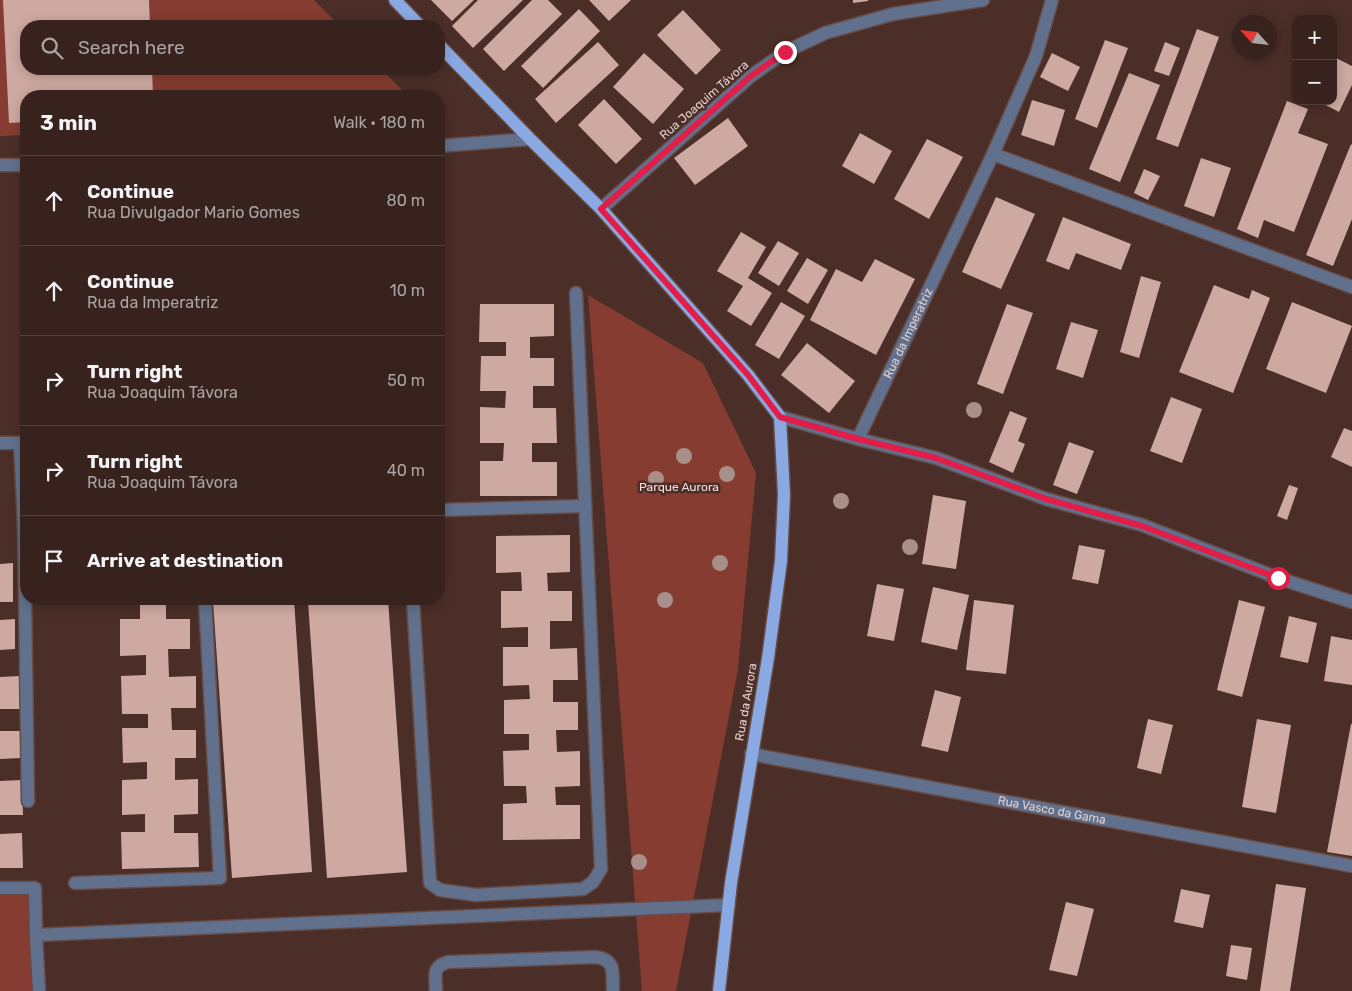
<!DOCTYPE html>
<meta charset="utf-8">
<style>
:root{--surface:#38221e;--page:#432f2b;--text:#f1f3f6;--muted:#aba4a4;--line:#523f3c}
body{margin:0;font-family:Rubik,sans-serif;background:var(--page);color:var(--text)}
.controls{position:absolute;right:15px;top:15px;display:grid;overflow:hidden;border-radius:10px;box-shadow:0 2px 12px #0003}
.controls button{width:45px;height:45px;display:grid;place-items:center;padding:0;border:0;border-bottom:1px solid var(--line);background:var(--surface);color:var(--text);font:25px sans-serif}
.compass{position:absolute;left:1232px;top:15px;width:45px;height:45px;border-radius:50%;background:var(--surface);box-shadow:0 2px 12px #0003;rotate:297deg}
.stop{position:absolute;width:15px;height:15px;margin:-11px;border:4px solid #e11d48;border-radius:50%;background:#fff}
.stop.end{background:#e11d48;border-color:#fff;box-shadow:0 1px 5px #0008}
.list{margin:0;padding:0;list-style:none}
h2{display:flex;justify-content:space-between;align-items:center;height:65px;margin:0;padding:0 20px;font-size:21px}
h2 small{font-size:16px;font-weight:400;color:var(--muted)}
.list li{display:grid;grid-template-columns:32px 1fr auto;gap:15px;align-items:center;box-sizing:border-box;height:90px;padding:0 20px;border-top:1px solid var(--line)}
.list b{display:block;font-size:19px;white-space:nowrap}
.list p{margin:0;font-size:16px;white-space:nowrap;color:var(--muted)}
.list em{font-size:16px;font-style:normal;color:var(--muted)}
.icon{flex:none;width:28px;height:28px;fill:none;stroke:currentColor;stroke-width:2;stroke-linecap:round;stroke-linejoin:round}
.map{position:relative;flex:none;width:1352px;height:991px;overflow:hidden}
.search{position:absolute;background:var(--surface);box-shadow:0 2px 12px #0003;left:20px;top:20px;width:425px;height:55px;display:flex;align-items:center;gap:12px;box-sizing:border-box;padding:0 18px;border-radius:20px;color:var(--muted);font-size:19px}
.panel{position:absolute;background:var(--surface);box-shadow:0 2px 12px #0003;left:20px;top:90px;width:425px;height:515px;border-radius:20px}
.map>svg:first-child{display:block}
</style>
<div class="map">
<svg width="1352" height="991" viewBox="0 0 1352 991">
<rect width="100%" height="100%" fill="#4b2e28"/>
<g fill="#863c30">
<path d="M 0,0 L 314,0 L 340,26 L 26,26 L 26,69 L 381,69 L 408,96 L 26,96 L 26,135 L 0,136 Z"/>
<path d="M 588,295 L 703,363 L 756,473 L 738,669 L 676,991 L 642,991 Z"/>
<path d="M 0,888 L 35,888 L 36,991 L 0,991 Z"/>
</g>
<g fill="#cea9a1">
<path d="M 3,0 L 149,0 L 150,26 L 26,26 L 26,69 L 152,69 L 153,96 L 26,96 L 26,122 L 9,123 Z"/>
<path d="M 431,0 L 474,0 L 452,21 Z"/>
<path d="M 478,0 L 523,0 L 473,48 L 452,26 Z"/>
<path d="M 532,0 L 548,0 L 562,14 L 504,71 L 483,49 Z"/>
<path d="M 589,0 L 631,0 L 609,21 Z"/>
<path d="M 853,0 L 868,0 L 868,1 L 853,3 Z"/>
<path d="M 579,9 L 600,31 L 543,88 L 521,66 Z"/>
<path d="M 683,10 L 721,50 L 696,75 L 657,35 Z"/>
<path d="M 1197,29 L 1219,37 L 1178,147 L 1156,139 Z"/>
<path d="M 1105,40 L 1128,48 L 1097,128 L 1075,119 Z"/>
<path d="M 598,42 L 619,65 L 556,123 L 535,99 Z"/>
<path d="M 1165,42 L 1180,48 L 1169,76 L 1154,71 Z"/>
<path d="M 644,53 L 684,89 L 653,124 L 613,87 Z"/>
<path d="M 1052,53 L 1080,67 L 1068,91 L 1040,77 Z"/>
<path d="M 1336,58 L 1352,66 L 1352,85 L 1339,112 L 1318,101 L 1333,101 L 1333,63 Z"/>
<path d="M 1129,73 L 1160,85 L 1120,182 L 1089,169 Z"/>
<path d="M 604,99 L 642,139 L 616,164 L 578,125 Z"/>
<path d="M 1032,100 L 1065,110 L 1054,146 L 1021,135 Z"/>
<path d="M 1287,101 L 1308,109 L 1298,133 L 1328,144 L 1294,232 L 1264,220 L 1258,238 L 1237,229 Z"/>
<path d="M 728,118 L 748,146 L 695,185 L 674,158 Z"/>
<path d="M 860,133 L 892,151 L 874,184 L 842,166 Z"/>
<path d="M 927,139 L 963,157 L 929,219 L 894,199 Z"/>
<path d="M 1351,144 L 1352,145 L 1352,219 L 1333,266 L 1306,255 Z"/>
<path d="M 1201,158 L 1231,168 L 1214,217 L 1184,206 Z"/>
<path d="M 1144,169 L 1160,176 L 1148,200 L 1134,193 Z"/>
<path d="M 996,197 L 1035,214 L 1001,289 L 962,272 Z"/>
<path d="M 1063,217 L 1131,244 L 1121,270 L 1076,253 L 1069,270 L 1046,261 Z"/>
<path d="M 741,232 L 766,247 L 748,278 L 772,293 L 751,326 L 727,311 L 743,286 L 717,271 Z"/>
<path d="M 778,241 L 799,253 L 779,286 L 758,273 Z"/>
<path d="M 807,258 L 828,270 L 808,304 L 787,291 Z"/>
<path d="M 875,259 L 915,279 L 876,355 L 810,320 L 836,269 L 862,282 Z"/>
<path d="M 1141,276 L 1161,282 L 1139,358 L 1120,352 Z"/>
<path d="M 1214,285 L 1249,299 L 1252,290 L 1270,298 L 1233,393 L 1179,372 Z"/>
<path d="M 781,302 L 805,316 L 779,359 L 755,345 Z"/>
<path d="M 1292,302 L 1352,326 L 1326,393 L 1266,369 Z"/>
<path d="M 480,304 L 554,304 L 554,336 L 530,337 L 530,358 L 554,358 L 554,386 L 533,386 L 533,408 L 556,408 L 557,443 L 532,443 L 532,462 L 557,462 L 557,496 L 480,496 L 480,461 L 503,461 L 504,443 L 480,443 L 480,407 L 505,408 L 506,391 L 480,391 L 481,356 L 506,356 L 506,342 L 479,342 Z"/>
<path d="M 1007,304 L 1033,313 L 1003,394 L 977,384 Z"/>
<path d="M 1071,322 L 1098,330 L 1083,378 L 1056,369 Z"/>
<path d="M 807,343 L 855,381 L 829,413 L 781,375 Z"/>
<path d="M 1171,397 L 1202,409 L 1182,463 L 1150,451 Z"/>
<path d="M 1010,411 L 1027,418 L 1018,441 L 1025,444 L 1013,473 L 989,462 Z"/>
<path d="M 1344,428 L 1352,431 L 1352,467 L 1331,457 Z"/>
<path d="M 1069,442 L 1094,451 L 1077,494 L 1053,485 Z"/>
<path d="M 1289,485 L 1298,488 L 1287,520 L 1277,516 Z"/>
<path d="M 933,495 L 966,501 L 956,569 L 922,564 Z"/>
<path d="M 570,535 L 570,572 L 547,573 L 548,591 L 572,591 L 572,621 L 550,621 L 550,649 L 577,648 L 578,680 L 553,680 L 553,702 L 578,702 L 578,730 L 556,730 L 557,752 L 580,751 L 580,786 L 555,787 L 556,805 L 580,805 L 580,839 L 503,840 L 503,804 L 527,803 L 526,786 L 504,786 L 503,751 L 529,750 L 529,734 L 504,734 L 504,700 L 530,699 L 529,685 L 503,686 L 503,647 L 528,647 L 528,627 L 501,628 L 501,591 L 522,591 L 521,572 L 496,573 L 496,536 Z"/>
<path d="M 1079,545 L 1105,550 L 1098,584 L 1072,579 Z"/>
<path d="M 13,563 L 13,602 L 0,602 L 0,564 Z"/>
<path d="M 877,584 L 904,589 L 894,641 L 867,636 Z"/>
<path d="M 933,587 L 969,595 L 957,650 L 921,642 Z"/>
<path d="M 140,599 L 189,599 L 189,601 L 166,602 L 166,619 L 190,619 L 190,649 L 168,649 L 169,677 L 196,676 L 196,708 L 171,708 L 172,730 L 196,730 L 196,758 L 175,758 L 175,780 L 198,779 L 198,814 L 174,815 L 174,833 L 198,833 L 199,867 L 122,869 L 121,832 L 145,832 L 145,814 L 122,815 L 122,780 L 147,779 L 147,762 L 123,763 L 122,728 L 148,728 L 148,714 L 122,714 L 121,676 L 146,675 L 146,655 L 120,656 L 120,619 L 140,619 Z"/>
<path d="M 251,599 L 294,599 L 312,872 L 232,878 L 213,601 Z"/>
<path d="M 340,599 L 388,599 L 407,872 L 327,878 L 308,601 Z"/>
<path d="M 974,600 L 1014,605 L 1006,674 L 966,670 Z"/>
<path d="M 1239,600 L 1265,607 L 1242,697 L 1217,690 Z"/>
<path d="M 1289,616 L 1317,623 L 1308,663 L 1280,657 Z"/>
<path d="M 15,619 L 15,649 L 0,650 L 0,620 Z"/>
<path d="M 1331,636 L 1352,640 L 1352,685 L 1324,681 Z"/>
<path d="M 20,676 L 20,709 L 0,709 L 0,677 Z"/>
<path d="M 935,690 L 961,697 L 948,752 L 921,746 Z"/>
<path d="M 1148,719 L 1173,725 L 1161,774 L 1137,768 Z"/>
<path d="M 1257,719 L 1291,725 L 1276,813 L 1242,807 Z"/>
<path d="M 1351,724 L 1352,724 L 1352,856 L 1327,852 Z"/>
<path d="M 0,731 L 20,731 L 21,758 L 0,759 Z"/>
<path d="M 22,780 L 23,815 L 0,815 L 0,781 Z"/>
<path d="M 22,833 L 23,868 L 0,868 L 0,834 Z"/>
<path d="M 1276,884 L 1306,888 L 1290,991 L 1260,991 Z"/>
<path d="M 1181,889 L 1210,895 L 1203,928 L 1174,922 Z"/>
<path d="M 1066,902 L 1094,909 L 1077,976 L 1049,970 Z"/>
<path d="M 1231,945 L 1252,948 L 1247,980 L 1226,976 Z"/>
</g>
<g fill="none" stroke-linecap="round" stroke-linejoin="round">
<defs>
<g id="minor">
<path d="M 439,146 L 530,139"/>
<path d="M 993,154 L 1352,287"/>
<path d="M 0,165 L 26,165"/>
<path d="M 601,209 L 751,76 L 785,52 L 825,33 L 893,14 L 983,0"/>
<path id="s1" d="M 780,417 L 858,439 L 993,154 L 1036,56 L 1052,0"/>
<path d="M 858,439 L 936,458 L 1046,499 L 1142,525 L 1278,578 L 1352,602"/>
<path d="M 0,443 L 20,443 L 24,527"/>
<path d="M 439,510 L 585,506"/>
<path d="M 26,527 L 24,527 L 28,801"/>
<path d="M 413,599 L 430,883 L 440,890 L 476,895 L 583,889 L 593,882 L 601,869 L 576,293"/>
<path id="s2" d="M 751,754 L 1352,866"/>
<path d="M 75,883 L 220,878 L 205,599"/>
<path d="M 0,888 L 35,888 L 36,935"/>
<path d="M 39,991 L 36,935 L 729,905"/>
<path d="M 436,991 C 436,976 431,967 448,962 L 596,957 C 617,960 612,974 613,991"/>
</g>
<g id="major">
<path d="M 395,0 L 420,26"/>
<path d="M 439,45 L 530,139 L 601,209 L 748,375 L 780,417 L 784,495 L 781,561 L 768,658 L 731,883 L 719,991"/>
</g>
</defs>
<use href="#minor" stroke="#664b46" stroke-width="15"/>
<use href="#major" stroke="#664b46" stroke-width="15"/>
<use href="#minor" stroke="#61718d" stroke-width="12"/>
<use href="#major" stroke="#8aa9e3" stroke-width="12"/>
</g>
<g fill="#a98f89">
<circle cx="974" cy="410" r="8"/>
<circle cx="684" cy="456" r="8"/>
<circle cx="727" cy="474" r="8"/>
<circle cx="656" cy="479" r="8"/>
<circle cx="841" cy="501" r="8"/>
<circle cx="910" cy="547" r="8"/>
<circle cx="720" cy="563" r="8"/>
<circle cx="665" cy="600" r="8"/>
<circle cx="639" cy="862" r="8"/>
</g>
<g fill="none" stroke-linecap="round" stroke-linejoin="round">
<path stroke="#e11d48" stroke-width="6" d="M 785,52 L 751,76 L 601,209 L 748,375 L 780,417 L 858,439 L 936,458 L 1046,499 L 1142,526 L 1278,578"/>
</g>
<g text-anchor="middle" stroke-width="5" stroke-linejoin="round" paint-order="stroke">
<g font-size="12" fill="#e3cfcc" stroke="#4b2e28">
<text transform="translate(704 100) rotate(-41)" y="4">Rua Joaquim Távora</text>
<text dy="4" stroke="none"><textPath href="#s1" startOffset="198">Rua da Imperatriz</textPath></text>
<text transform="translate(746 702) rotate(-80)" y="4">Rua da Aurora</text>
<text dy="4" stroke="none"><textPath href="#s2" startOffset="306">Rua Vasco da Gama</textPath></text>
</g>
<g font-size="12" fill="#f6ded9" stroke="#4b2e28">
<text x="679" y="491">Parque Aurora</text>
</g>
</g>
</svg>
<div class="controls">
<button>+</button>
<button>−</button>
</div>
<svg class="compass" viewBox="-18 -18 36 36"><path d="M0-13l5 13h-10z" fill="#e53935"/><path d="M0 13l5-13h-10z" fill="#aba4a4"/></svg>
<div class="stop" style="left:1278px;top:578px"></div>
<div class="stop end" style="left:785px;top:52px"></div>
<div class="search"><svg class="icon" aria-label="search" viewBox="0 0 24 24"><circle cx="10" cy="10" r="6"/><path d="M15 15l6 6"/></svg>Search here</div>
<section class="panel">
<h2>3 min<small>Walk · 180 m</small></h2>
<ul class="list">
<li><svg class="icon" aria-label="ahead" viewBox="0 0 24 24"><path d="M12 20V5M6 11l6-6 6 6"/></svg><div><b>Continue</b><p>Rua Divulgador Mario Gomes</p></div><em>80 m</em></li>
<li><svg class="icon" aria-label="ahead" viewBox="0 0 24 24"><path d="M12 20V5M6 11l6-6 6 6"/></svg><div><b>Continue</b><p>Rua da Imperatriz</p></div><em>10 m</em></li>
<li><svg class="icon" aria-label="right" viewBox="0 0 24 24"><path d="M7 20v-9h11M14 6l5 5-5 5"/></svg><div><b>Turn right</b><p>Rua Joaquim Távora</p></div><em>50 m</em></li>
<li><svg class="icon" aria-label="right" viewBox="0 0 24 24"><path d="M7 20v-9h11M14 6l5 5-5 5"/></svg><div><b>Turn right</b><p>Rua Joaquim Távora</p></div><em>40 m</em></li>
<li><svg class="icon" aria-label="arrive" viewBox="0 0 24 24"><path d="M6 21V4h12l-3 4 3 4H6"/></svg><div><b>Arrive at destination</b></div></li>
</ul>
</section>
</div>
